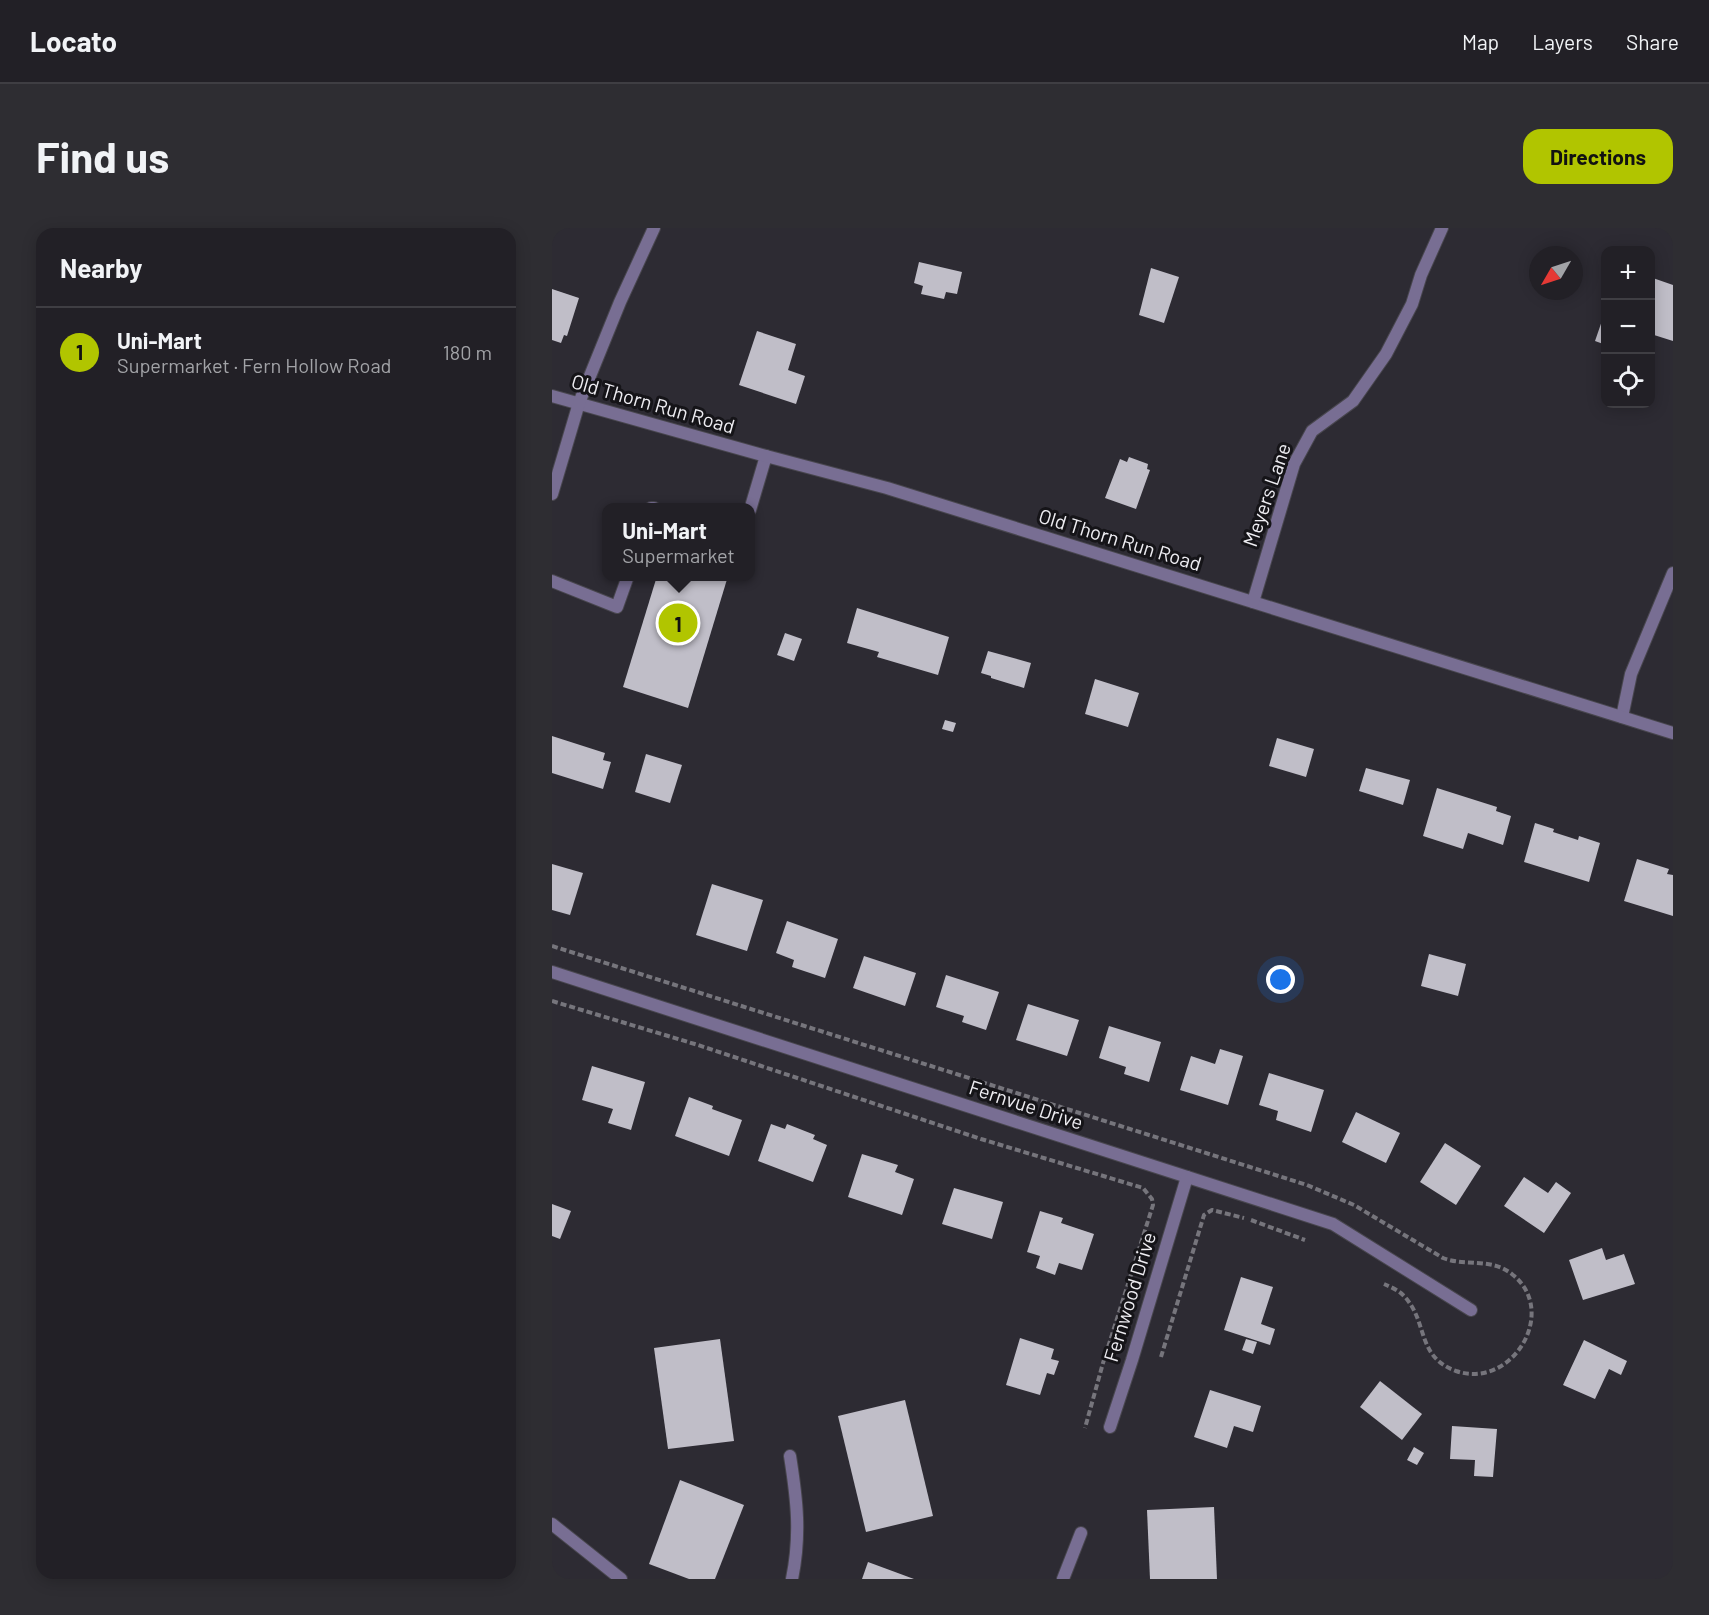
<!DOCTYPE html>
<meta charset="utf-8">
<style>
:root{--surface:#222026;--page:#2e2d32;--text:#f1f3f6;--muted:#a2a3a7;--line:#3f3e43;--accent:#b1c500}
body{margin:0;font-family:Barlow,sans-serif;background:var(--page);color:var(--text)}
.controls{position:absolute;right:18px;top:18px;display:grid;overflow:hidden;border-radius:12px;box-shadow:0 3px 15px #0003}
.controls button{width:54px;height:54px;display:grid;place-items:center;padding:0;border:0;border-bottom:2px solid var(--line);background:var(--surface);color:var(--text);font:30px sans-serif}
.compass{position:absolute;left:977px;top:18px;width:54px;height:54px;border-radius:50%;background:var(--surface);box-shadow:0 3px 15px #0003;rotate:231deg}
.you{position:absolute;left:729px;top:752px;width:21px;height:21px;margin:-15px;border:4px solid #fff;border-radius:50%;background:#1a73e8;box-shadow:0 0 0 9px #1a73e833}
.badge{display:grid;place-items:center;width:39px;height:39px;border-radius:50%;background:var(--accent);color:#111;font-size:20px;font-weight:700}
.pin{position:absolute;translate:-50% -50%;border:3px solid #fff;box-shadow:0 2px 6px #0006}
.popup{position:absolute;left:50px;top:275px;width:153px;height:78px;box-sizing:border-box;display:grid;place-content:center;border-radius:12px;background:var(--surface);filter:drop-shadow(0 2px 4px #0005);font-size:20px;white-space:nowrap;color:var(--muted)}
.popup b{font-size:22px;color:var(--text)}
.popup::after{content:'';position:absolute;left:50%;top:100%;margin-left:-12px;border:12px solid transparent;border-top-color:var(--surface)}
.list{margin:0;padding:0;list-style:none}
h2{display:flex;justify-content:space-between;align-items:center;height:78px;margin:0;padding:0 24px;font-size:26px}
h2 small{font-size:20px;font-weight:400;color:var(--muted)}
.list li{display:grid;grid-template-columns:39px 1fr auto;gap:18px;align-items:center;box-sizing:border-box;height:90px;padding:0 24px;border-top:2px solid var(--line)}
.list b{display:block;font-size:22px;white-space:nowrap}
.list p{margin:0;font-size:20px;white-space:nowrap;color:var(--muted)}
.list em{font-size:20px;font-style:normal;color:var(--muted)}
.icon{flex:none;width:33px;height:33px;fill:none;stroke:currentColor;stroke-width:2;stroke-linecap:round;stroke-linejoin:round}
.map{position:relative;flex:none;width:1121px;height:1351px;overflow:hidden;border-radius:18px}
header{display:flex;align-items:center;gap:36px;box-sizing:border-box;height:84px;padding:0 30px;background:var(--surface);border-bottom:2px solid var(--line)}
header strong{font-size:28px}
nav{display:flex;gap:33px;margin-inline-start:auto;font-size:21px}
.intro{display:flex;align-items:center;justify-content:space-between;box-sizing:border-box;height:144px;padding:0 36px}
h1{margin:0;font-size:42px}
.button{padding:15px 27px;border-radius:18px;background:var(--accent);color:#111;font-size:21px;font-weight:700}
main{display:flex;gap:36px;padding:0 36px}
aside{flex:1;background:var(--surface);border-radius:18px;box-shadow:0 3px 15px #0003}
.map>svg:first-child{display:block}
</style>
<header>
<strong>Locato</strong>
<nav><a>Map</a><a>Layers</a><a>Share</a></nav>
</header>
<div class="intro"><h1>Find us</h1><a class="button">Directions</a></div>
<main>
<aside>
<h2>Nearby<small></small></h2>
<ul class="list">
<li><span class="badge">1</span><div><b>Uni-Mart</b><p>Supermarket · Fern Hollow Road</p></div><em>180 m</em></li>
</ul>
</aside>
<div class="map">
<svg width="1121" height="1351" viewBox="0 0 1121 1351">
<rect width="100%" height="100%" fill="#2d2b33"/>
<g fill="#c0bec8">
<path d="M 367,34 L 410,44 L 405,66 L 394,64 L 392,71 L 369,66 L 371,58 L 362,55 Z"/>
<path d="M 599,40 L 627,49 L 612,95 L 587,87 Z"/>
<path d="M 1098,49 L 1121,57 L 1121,113 L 1102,107 L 1098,116 Z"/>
<path d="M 0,61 L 27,70 L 15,108 L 12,107 L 9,115 L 0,112 Z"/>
<path d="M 1053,84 L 1054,84 L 1054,117 L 1043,113 Z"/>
<path d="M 205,103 L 244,116 L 236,142 L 253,148 L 244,176 L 187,157 Z"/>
<path d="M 577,229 L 596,236 L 595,241 L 598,242 L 584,281 L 553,270 L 568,231 L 575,234 Z"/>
<path d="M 105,348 L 176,348 L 136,480 L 71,459 Z"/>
<path d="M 305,380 L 397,409 L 386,447 L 325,429 L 327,424 L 295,415 Z"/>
<path d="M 233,405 L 250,411 L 242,433 L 225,427 Z"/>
<path d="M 436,423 L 479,435 L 472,460 L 439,450 L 439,448 L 429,445 Z"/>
<path d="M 543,451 L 587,465 L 576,499 L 533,486 Z"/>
<path d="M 393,492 L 404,495 L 401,504 L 390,501 Z"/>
<path d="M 0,508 L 53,525 L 51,532 L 59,534 L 51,561 L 0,545 Z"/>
<path d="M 725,510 L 762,521 L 754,549 L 717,538 Z"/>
<path d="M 94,526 L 130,537 L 118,575 L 83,564 Z"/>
<path d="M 814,540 L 858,552 L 851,577 L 807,563 Z"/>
<path d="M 885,560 L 945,579 L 944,583 L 959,588 L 951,617 L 916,605 L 911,621 L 871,608 Z"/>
<path d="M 983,595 L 1002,601 L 1001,604 L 1026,612 L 1027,608 L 1048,615 L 1037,654 L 972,634 Z"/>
<path d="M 1085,631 L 1117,641 L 1115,646 L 1121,647 L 1121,688 L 1072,673 Z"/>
<path d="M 0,636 L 31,645 L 18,687 L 0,682 Z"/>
<path d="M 160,656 L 211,672 L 195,723 L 144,707 Z"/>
<path d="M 235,693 L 286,711 L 273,750 L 240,739 L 242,732 L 224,725 Z"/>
<path d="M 877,726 L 914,736 L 906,768 L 869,758 Z"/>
<path d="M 312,728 L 364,745 L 353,778 L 301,760 Z"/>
<path d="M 394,747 L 447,764 L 434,802 L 410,794 L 412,788 L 384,779 Z"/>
<path d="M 476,776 L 527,792 L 515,828 L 464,812 Z"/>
<path d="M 557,798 L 609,814 L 597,854 L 572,846 L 574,839 L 547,830 Z"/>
<path d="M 668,821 L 691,828 L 676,877 L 628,862 L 639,828 L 663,836 Z"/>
<path d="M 40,838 L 93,854 L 79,902 L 56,895 L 61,881 L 30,872 Z"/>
<path d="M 717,845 L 772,862 L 759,904 L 724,892 L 726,883 L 707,877 Z"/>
<path d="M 137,869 L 161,878 L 160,881 L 190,892 L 177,928 L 123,908 Z"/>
<path d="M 804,884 L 848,905 L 834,935 L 790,914 Z"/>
<path d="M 219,896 L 233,901 L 235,896 L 263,907 L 261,911 L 275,917 L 261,954 L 206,933 Z"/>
<path d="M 893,915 L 929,938 L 904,977 L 868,954 Z"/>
<path d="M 310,926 L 346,937 L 343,944 L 362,951 L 350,987 L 296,969 Z"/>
<path d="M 972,949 L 996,965 L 1004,954 L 1019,965 L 992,1005 L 952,978 Z"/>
<path d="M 402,960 L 451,974 L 440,1011 L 390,996 Z"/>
<path d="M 0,976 L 19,983 L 8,1011 L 0,1008 Z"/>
<path d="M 488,983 L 511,990 L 509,995 L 542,1006 L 530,1042 L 507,1035 L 503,1047 L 484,1040 L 488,1028 L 475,1024 Z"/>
<path d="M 1050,1020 L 1054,1032 L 1072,1026 L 1083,1056 L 1031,1072 L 1017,1032 Z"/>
<path d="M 689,1049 L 721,1059 L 709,1096 L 723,1101 L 718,1117 L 672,1102 Z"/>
<path d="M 468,1110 L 502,1121 L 499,1131 L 507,1133 L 502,1147 L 495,1145 L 488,1167 L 454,1157 Z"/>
<path d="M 168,1111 L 182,1213 L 116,1221 L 102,1120 Z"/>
<path d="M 694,1111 L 705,1114 L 701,1126 L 690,1122 Z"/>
<path d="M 1032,1112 L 1075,1133 L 1069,1147 L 1057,1141 L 1043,1171 L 1011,1157 Z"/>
<path d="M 828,1153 L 870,1186 L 850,1212 L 808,1179 Z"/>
<path d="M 658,1162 L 709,1178 L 701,1204 L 682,1198 L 675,1220 L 642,1209 Z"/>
<path d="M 353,1172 L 381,1288 L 314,1304 L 286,1188 Z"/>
<path d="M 900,1198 L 945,1201 L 941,1249 L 922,1248 L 923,1232 L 898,1231 Z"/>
<path d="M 862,1219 L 872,1225 L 865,1237 L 855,1232 Z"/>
<path d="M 128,1252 L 192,1277 L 163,1351 L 137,1351 L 97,1336 Z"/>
<path d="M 662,1279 L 665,1351 L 598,1351 L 595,1282 Z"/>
<path d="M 316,1334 L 362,1351 L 310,1351 Z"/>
</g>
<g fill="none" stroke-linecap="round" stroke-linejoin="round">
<defs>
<g id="lane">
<path d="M 99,280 L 102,280"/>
<path d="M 198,282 L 214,228"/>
<path d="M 0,353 L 65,379 L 76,348"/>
<path d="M 1070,489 L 1079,446 L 1121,345"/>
<path d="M 238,1228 C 245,1272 249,1307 240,1351"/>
</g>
<g id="street">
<path d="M 0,168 L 214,228 L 335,260 L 1121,505"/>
<path d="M 0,266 L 27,175 L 68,74 L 102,0"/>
<path d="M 701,374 L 742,236 L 760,203 L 801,173 L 834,126 L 860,76 L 869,47 L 890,0"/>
<path d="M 0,744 L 781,996 L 919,1082"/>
<path d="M 558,1199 L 580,1132 L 635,949"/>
<path d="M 0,1296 L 69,1351"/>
<path d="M 511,1351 L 529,1305"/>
</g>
</defs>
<use href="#lane" stroke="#48464e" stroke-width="14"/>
<use href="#street" stroke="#48464e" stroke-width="14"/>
<g stroke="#76757c" stroke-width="4" stroke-dasharray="6 3" stroke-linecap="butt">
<path d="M 0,718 L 755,957 L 802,977 L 891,1030 C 914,1039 940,1029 961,1047 C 1007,1084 960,1162 904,1143 C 863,1128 877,1093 851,1067 C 846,1062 839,1059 832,1056"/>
<path d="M 0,773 L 146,817 L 429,911 L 591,960 L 600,971 L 601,977 L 551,1135 L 533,1200"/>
<path d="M 699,992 L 753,1012"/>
<path d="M 609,1129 L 652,987 L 660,982 L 692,990"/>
</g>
<use href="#lane" stroke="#786e93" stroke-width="12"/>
<use href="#street" stroke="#786e93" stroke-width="12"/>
</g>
<g text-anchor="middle" stroke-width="6" stroke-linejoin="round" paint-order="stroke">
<g font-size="20" fill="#eeedf2" stroke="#151418">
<text transform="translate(101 176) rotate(16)" y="7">Old Thorn Run Road</text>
<text transform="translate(715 267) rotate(-71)" y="7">Meyers Lane</text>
<text transform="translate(568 312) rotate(17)" y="7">Old Thorn Run Road</text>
<text transform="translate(474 877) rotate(18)" y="7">Fernvue Drive</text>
<text transform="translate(578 1069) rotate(-73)" y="7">Fernwood Drive</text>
</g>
</g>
</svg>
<div class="controls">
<button>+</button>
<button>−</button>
<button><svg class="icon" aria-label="locate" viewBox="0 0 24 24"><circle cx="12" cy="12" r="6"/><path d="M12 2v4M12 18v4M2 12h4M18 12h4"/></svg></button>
</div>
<svg class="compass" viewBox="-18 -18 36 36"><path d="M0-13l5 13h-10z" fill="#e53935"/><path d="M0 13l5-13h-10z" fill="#a2a3a7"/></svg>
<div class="you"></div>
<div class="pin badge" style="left:126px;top:395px">1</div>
<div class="popup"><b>Uni-Mart</b>Supermarket</div>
</div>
</main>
